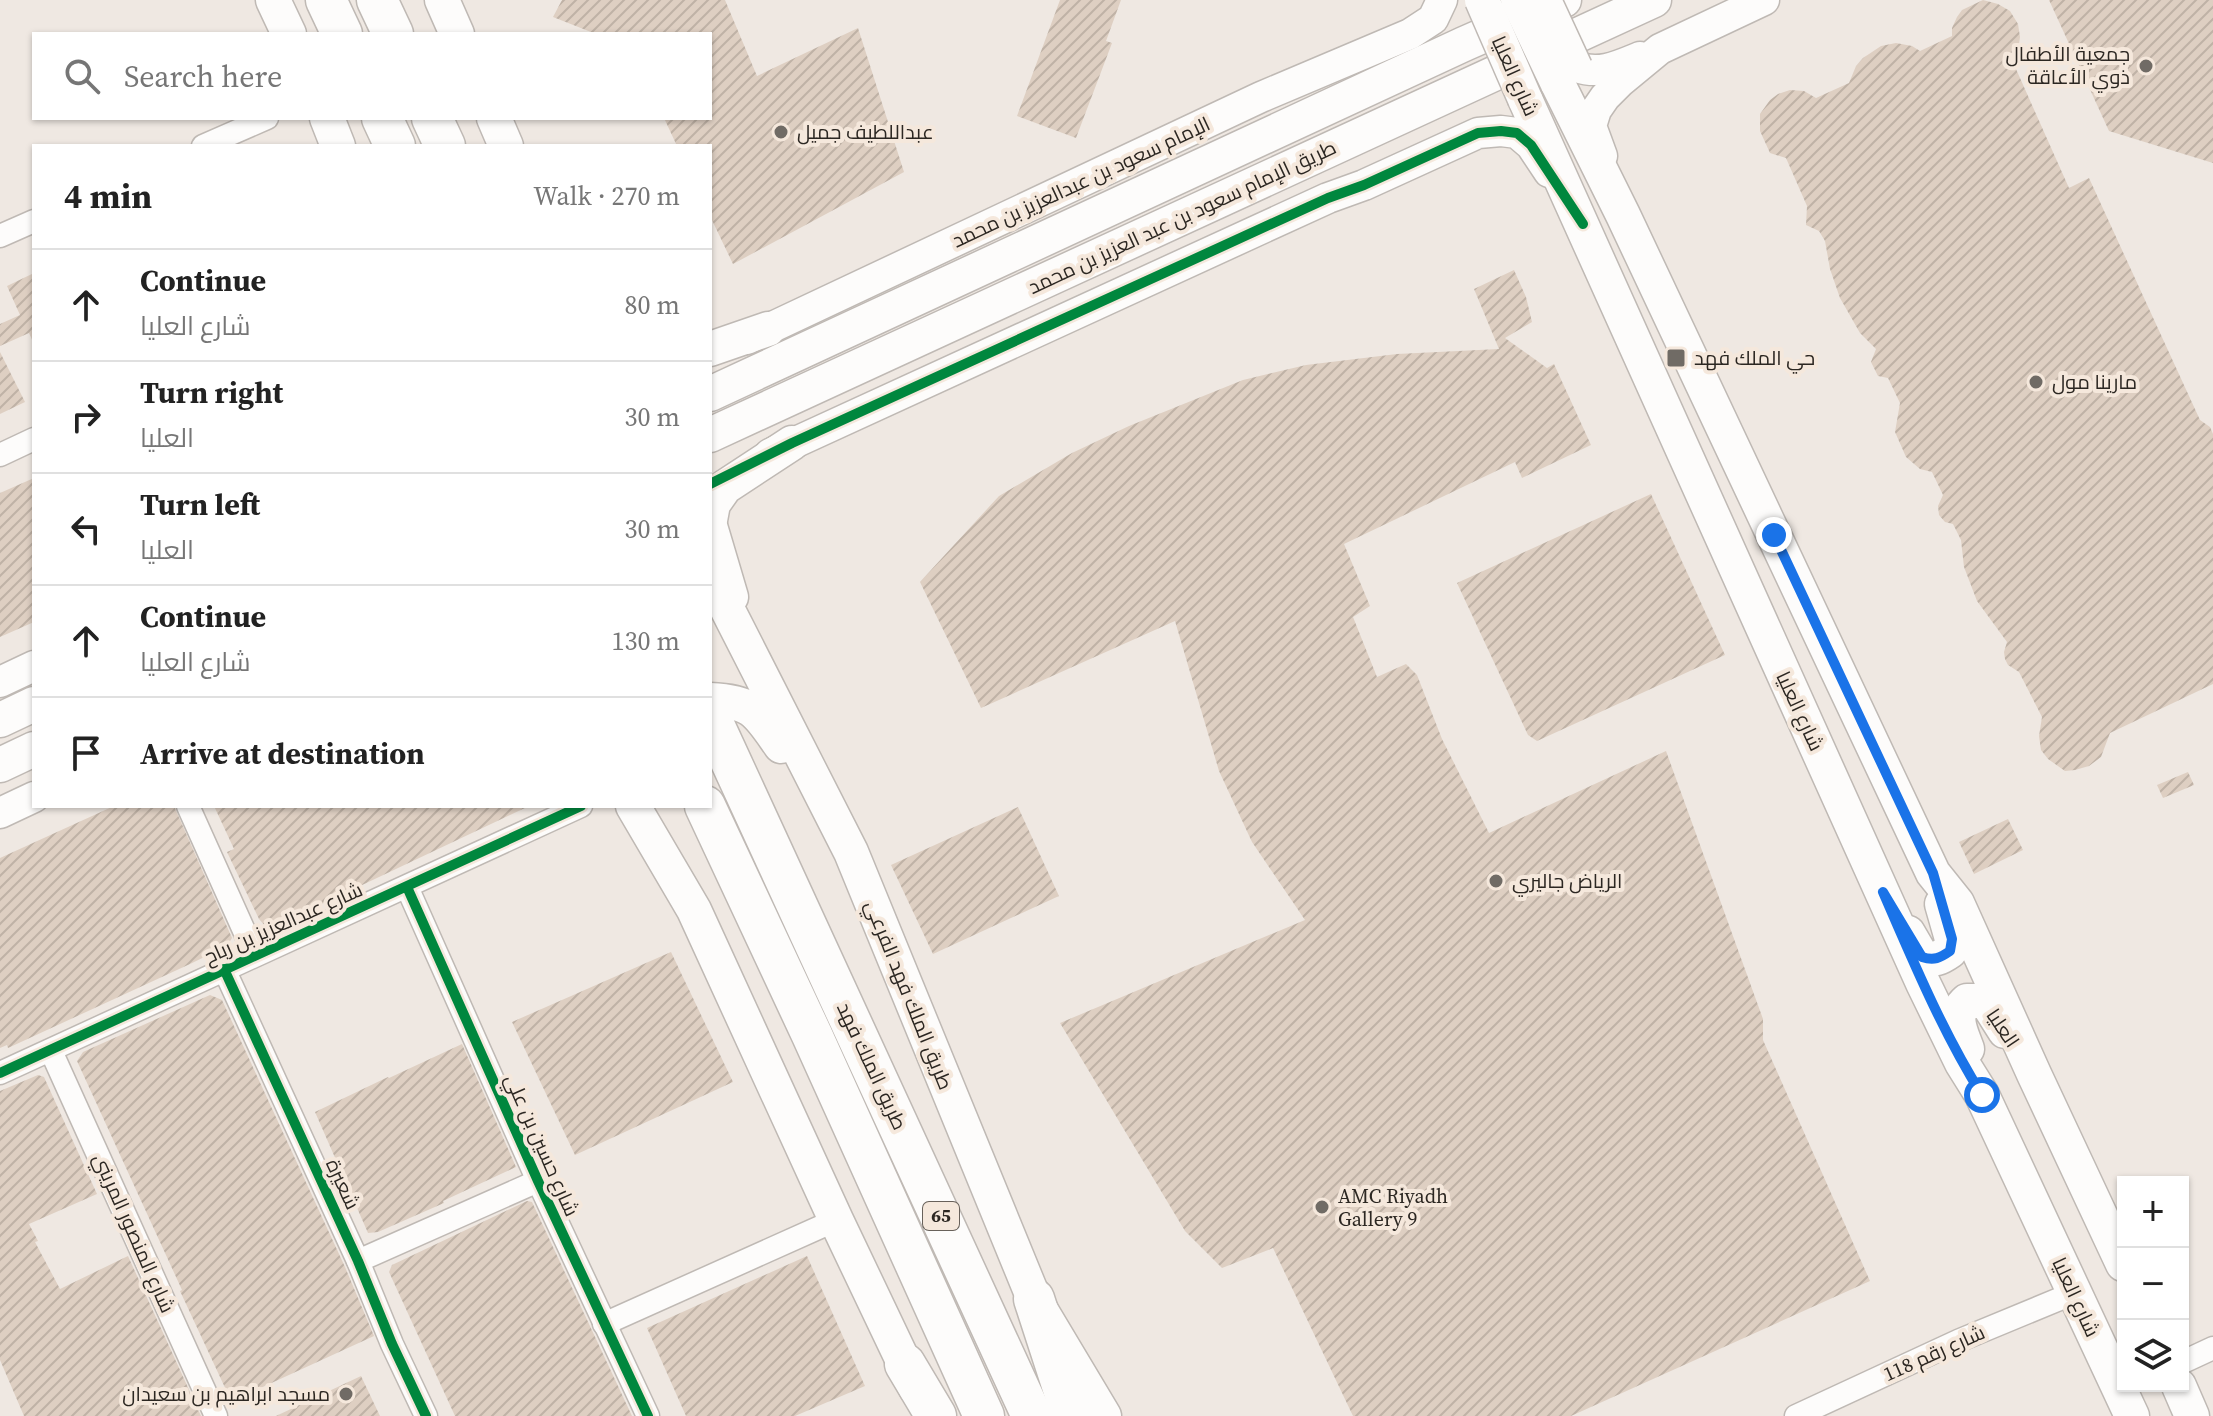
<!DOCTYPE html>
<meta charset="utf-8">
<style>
:root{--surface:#fff;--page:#f2f2f2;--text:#222;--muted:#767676;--line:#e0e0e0}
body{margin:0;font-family:"Source Serif 4",Cairo,serif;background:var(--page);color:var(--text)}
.controls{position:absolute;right:24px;bottom:24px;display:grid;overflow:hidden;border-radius:0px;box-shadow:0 2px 6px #0004}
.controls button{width:72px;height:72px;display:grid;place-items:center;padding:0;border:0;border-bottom:2px solid var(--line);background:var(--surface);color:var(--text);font:40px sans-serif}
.stop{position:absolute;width:24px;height:24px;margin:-18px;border:6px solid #1a73e8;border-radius:50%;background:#fff}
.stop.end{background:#1a73e8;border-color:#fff;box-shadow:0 2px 8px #0008}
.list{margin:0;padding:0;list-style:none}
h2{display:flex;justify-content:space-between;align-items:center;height:104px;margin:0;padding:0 32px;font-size:34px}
h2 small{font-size:26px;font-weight:400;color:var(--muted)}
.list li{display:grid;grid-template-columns:52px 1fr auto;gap:24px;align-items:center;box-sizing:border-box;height:112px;padding:0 32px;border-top:2px solid var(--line)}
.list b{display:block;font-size:30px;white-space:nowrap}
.list p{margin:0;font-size:26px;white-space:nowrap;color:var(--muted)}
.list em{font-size:26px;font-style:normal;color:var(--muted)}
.icon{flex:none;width:44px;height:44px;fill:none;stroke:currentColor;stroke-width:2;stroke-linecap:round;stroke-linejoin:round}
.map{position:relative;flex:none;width:2213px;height:1416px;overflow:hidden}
.search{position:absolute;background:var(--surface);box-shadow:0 2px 6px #0004;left:32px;top:32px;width:680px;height:88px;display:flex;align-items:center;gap:20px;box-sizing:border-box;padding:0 28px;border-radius:0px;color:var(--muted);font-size:30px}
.panel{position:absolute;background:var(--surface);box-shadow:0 2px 6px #0004;left:32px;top:144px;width:680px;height:664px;border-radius:0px}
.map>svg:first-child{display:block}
</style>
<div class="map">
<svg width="2213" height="1416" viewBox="0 0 2213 1416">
<defs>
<pattern id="building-hatch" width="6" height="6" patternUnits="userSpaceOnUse" patternTransform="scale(2)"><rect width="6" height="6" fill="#decfc2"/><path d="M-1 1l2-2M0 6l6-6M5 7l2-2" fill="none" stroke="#bfb2a6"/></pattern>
</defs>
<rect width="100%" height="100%" fill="#efe8e2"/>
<g fill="url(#building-hatch)">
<path d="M 562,0 L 725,0 L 757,76 L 858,28 L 904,172 L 733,264 L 710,216 L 710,146 L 677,146 L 664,118 L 710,118 L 710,34 L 596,34 L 553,17 Z"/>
<path d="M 1060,0 L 1121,0 L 1106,41 L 1112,43 L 1076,138 L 1017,116 Z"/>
<path d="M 1983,0 L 1998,4 L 2010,11 L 2018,24 L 2020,37 L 2018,51 L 2012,60 L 2069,188 L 2089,178 L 2200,420 L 2210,427 L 2213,434 L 2213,684 L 2110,733 L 2101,757 L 2089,766 L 2075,770 L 2065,771 L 2048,759 L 2041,750 L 2039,736 L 2042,717 L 2019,672 L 2008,665 L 2005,659 L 2004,652 L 2007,642 L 1977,601 L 1964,567 L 1961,540 L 1953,524 L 1945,522 L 1939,515 L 1938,506 L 1943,495 L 1932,472 L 1920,469 L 1906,457 L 1895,432 L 1900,403 L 1888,378 L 1878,376 L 1871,362 L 1876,349 L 1860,333 L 1840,298 L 1830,269 L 1825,241 L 1819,231 L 1806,225 L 1807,206 L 1786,158 L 1770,153 L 1760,131 L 1760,114 L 1770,100 L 1778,94 L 1790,90 L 1804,91 L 1816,98 L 1849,83 L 1856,66 L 1863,58 L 1881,46 L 1896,43 L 1912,46 L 1920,51 L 1952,36 L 1952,28 L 1957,17 L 1962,10 Z"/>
<path d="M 2049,0 L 2213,0 L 2213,163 L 2109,131 Z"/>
<path d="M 1514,270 L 1526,297 L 1532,322 L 1505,338 L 1547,368 L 1554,364 L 1591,445 L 1522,478 L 1515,462 L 1344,544 L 1370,606 L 1353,617 L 1377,677 L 1406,664 L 1417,675 L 1442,739 L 1489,833 L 1666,751 L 1763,1019 L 1763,1040 L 1870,1281 L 1571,1416 L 1353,1416 L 1273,1248 L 1222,1268 L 1185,1231 L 1060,1023 L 1305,920 L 1252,842 L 1219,771 L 1175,621 L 981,708 L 920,582 L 999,496 L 1072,453 L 1129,426 L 1243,380 L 1306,365 L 1397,354 L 1499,349 L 1474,289 Z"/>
<path d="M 34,273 L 34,344 L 29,333 L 0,346 L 0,324 L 20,315 L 7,286 Z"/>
<path d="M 0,352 L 25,402 L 0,414 Z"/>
<path d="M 34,478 L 34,622 L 0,637 L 0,493 Z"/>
<path d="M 1651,494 L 1725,655 L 1537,741 L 1528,735 L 1457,583 Z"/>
<path d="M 2188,772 L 2194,785 L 2163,798 L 2157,785 Z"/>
<path d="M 114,806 L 174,806 L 232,938 L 227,946 L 190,964 L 8,1048 L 7,1045 L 0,1048 L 0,858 Z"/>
<path d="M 214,806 L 529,806 L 322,904 L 275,925 L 265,926 L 259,919 L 227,852 L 234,849 Z"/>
<path d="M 1018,807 L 1059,896 L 933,954 L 891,865 Z"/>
<path d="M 2008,819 L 2023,850 L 1974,874 L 1959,842 Z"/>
<path d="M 671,952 L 733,1082 L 575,1155 L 512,1022 Z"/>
<path d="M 210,995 L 222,1000 L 345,1267 L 374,1336 L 241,1397 L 227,1392 L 180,1291 L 182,1290 L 77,1061 L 83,1052 Z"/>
<path d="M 462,1044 L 516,1167 L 443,1201 L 444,1203 L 378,1232 L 368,1233 L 315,1112 L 388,1077 L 389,1078 Z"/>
<path d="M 38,1075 L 44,1077 L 97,1194 L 29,1224 L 38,1241 L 35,1242 L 60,1289 L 128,1256 L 201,1416 L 24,1416 L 0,1360 L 0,1091 Z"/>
<path d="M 527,1201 L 532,1202 L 632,1416 L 455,1416 L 389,1272 L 392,1265 Z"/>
<path d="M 807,1256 L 865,1386 L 795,1416 L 686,1416 L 647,1328 Z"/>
<path d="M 361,1376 L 380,1416 L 276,1416 Z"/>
</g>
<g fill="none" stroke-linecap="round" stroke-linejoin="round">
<defs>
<g id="street">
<path d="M 203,146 L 267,118"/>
<path d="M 0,236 L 34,221"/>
<path d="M 0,455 L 34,439"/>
<path d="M 188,806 L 255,955"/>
<path d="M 407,887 L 538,1181 L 648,1416"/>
<path d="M 224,969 L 358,1261 L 392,1344 L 426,1416"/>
<path d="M 51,1051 L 216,1416"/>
<path d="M 0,1073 L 581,806"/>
<path d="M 358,1261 L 538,1181"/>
<path d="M 604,1324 L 836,1220"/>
<path d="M 2183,1362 L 2213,1348"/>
<path d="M 1796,1416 L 1958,1341 L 2074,1293"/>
</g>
<g id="secondary">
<path d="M 1577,67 C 1600,75 1618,66 1640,57"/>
<path d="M 1602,156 L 1591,126 L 1596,110 L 1605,97 L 1620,82 L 1660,49 L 1764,0"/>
<path d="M 747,339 L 1261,97 L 1410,34 L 1433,19 L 1442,0"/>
<path d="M 770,454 L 1328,198 L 1364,185 L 1478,133 L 1501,131 L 1517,133 L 1531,145 L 1549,172"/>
<path d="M 0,682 L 34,666"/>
<path d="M 0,813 L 34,797"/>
</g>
<g id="primary">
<path d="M 273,0 L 289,34"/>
<path d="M 442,0 L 457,34"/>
<path d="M 1557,82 L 1623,215 L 1933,873 L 1957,903 L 2034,1074 L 2123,1264"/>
<path d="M 1525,99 L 1923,983 L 1962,1063 L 1982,1095 L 2132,1416"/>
<path d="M 327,118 L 338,146"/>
<path d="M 494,118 L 506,146"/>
<path d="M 710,349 L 768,329"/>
<path d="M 710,394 L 1464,44 L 1564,0"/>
<path d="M 710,435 L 1654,0"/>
<path d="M 710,520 L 713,504 L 725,487 L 792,443"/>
<path d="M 710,526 L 731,597"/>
<path d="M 710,575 L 851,852 L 1034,1299 L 1104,1416"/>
<path d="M 710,700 C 754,702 757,712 781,746"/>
<path d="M 0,720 L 34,704"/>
<path d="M 0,765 L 34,749"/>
<path d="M 633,806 L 694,910 L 836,1220 L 916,1388"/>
<path d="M 1908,933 L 1922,957 C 1934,961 1940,958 1950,951 L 1952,939 L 1942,904"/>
<path d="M 1967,1049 C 1961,1032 1951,1015 1967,1001 L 1986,1001 L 2005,1031"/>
<path d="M 2179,1386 L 2192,1416"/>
</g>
<g id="highway">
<path d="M 326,0 L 342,34"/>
<path d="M 377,0 L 393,34"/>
<path d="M 382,118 L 395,146"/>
<path d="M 432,118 L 445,146"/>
<path d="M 710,716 L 1032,1416"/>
<path d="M 705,806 L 812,1035 L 984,1416"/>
<path d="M 1034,1299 L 1072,1416"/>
<path d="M 905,1364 L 936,1416"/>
</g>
</defs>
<use href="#street" stroke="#bfb9b4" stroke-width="25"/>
<use href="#secondary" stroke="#bfb9b4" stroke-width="33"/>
<use href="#primary" stroke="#bfb9b4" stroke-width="37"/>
<use href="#highway" stroke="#bfb9b4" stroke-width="43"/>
<use href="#street" stroke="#fdfcfb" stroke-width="22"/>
<use href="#secondary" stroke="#fdfcfb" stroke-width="30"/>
<use href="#primary" stroke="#fdfcfb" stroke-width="34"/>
<use href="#highway" stroke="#fdfcfb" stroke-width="40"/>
<defs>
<path id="secondary-bridge" d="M 1546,0 L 1577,67"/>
<g id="primary-bridge">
<path d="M 1482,0 L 1525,99"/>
<path d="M 1518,0 L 1557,82"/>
</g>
</defs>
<use href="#secondary-bridge" stroke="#bfb9b4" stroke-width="33" stroke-linecap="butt"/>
<use href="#primary-bridge" stroke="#bfb9b4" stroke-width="37" stroke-linecap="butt"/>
<use href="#secondary-bridge" stroke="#fdfcfb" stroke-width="30"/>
<use href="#primary-bridge" stroke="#fdfcfb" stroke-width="34"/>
<defs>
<g id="cycleway">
<path d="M 710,484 L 792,443 L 1328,198 L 1364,185 L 1478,133 L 1501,131 L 1517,133 L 1531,145 L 1583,224"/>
<path d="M 407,887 L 538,1181 L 648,1416"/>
<path d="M 224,969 L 358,1261 L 392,1344 L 426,1416"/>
<path d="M 0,1073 L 581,806"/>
</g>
</defs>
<use href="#cycleway" stroke="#f5e8dc" stroke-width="15"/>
<use href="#cycleway" stroke="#00873e" stroke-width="10"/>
</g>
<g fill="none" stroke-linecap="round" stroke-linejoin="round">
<path stroke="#1a73e8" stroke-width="10" d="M 1774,535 L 1933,873 L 1952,939 L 1950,951 C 1940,958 1934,961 1922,957 L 1883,892 C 1913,961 1942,1031 1982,1095"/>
</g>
<g fill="#706b65" stroke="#f5e8dc" stroke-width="3">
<circle cx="2146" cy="66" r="8"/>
<circle cx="781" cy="132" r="8"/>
<rect x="1666" y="348" width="20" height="20" rx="4"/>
<circle cx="2036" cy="382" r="8"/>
<circle cx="1496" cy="881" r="8"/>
<circle cx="1322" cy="1207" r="8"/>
<circle cx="346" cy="1394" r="8"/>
</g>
<g text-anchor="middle" stroke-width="8" stroke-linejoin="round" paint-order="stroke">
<rect fill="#f5e8dc" stroke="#68615a" stroke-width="2" x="923" y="1202" width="36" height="28" rx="6"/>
<g font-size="18" font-weight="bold" fill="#2c2722">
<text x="941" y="1222">65</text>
</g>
<g font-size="20" fill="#2c2722" stroke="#f5e8dc" text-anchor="start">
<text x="2130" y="61" text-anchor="end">جمعية الأطفال<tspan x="2130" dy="23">ذوي الأعاقة</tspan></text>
<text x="797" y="139">عبداللطيف جميل</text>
<text x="1694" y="365">حي الملك فهد</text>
<text x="2052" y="389">مارينا مول</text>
<text x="1512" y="888">الرياض جاليري</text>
<text x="1338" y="1203">AMC Riyadh<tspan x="1338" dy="23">Gallery 9</tspan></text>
<text x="330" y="1401" text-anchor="end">مسجد ابراهيم بن سعيدان</text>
</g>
<g font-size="20" fill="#2c2722" stroke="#f5e8dc">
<text transform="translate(1515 76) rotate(66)" y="7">شارع العليا</text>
<text transform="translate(1081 182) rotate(-25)" y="7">الإمام سعود بن عبدالعزيز بن محمد</text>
<text transform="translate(1182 217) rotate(-25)" y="7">طريق الإمام سعود بن عبد العزيز بن محمد</text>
<text transform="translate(1800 711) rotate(65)" y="7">شارع العليا</text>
<text transform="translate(283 923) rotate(-24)" y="7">شارع عبدالعزيز بن رباح</text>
<text transform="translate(909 995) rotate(68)" y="7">طريق الملك فهد الفرعي</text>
<text transform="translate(2003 1028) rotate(56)" y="7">العليا</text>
<text transform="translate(872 1066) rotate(65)" y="7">طريق الملك فهد</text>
<text transform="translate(542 1145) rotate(66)" y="7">شارع حسين بن علي</text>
<text transform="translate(343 1184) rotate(65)" y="7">شعيرة</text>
<text transform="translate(134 1233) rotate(66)" y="7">شارع المنصور المريني</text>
<text transform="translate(2076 1297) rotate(65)" y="7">شارع العليا</text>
<text transform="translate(1934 1353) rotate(-24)" y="7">شارع رقم 118</text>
</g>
</g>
</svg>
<div class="controls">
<button>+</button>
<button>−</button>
<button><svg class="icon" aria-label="layers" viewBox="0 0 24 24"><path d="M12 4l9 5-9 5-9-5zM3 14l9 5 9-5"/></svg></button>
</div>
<div class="stop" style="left:1982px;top:1095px"></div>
<div class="stop end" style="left:1774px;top:535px"></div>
<div class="search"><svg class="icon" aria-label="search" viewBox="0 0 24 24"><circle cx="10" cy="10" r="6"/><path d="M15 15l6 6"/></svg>Search here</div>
<section class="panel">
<h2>4 min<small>Walk · 270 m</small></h2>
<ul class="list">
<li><svg class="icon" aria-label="ahead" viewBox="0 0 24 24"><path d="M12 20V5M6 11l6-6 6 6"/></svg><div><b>Continue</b><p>شارع العليا</p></div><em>80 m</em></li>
<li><svg class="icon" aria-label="right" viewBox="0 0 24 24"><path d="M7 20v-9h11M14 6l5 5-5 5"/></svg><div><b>Turn right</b><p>العليا</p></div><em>30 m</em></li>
<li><svg class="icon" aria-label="left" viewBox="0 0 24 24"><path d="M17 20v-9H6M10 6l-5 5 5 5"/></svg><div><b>Turn left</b><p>العليا</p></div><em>30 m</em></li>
<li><svg class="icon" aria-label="ahead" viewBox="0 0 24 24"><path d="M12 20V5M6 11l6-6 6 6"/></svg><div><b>Continue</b><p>شارع العليا</p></div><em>130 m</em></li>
<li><svg class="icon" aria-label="arrive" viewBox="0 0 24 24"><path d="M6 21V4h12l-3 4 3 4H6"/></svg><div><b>Arrive at destination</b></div></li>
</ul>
</section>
</div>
